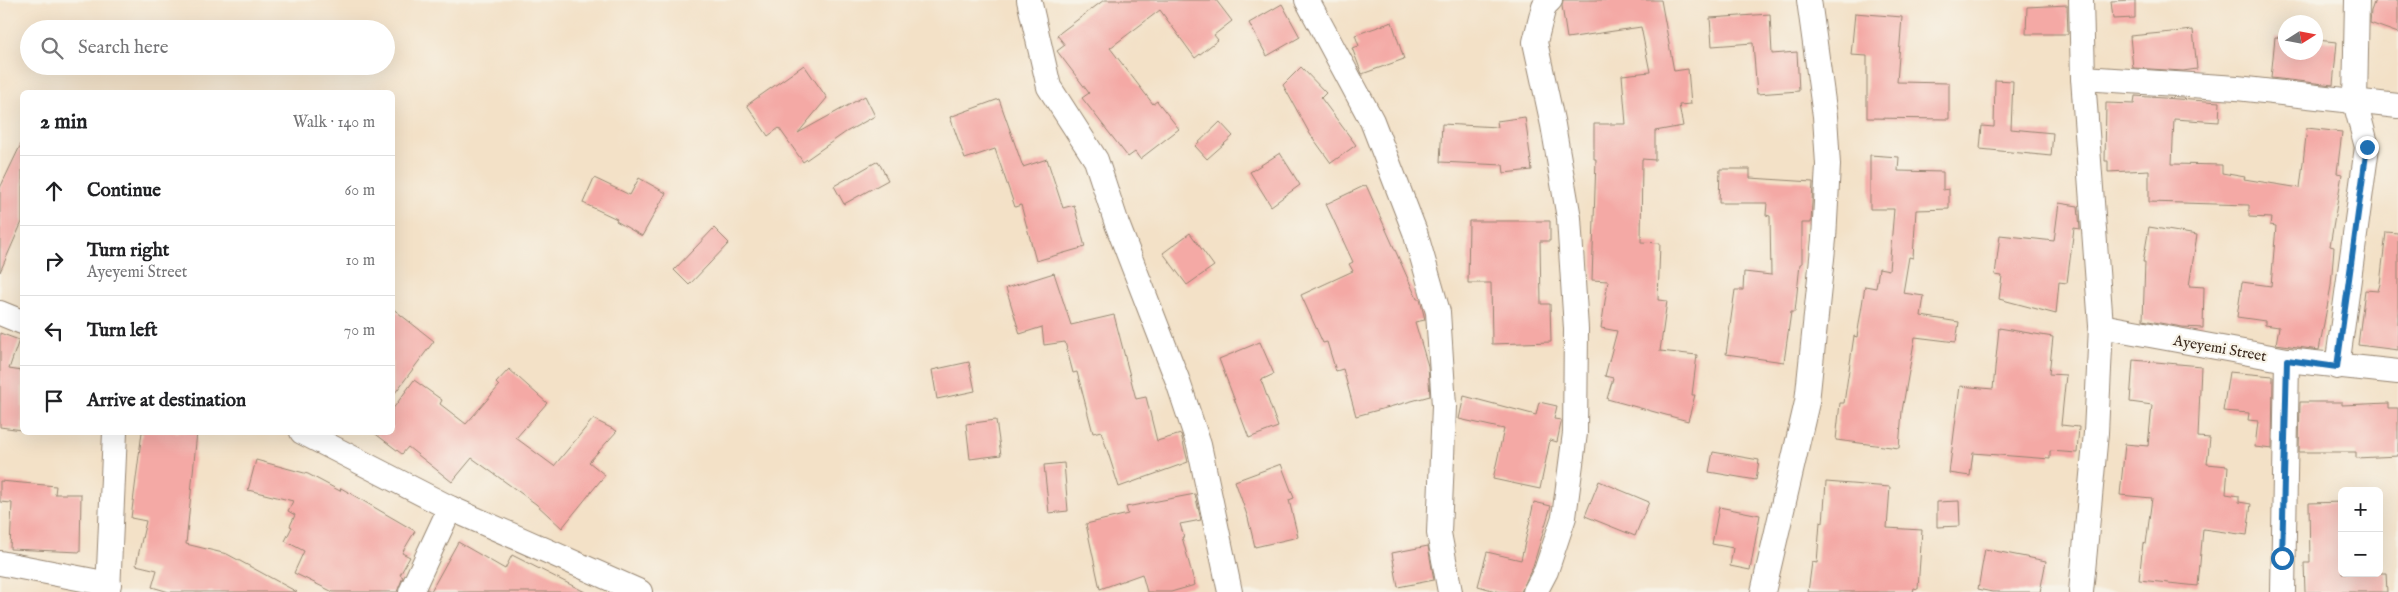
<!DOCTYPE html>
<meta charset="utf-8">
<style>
:root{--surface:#fff;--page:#f6f6f6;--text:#202124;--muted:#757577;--line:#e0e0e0}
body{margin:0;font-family:"IM FELL English",serif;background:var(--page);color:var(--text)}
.controls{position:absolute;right:15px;bottom:15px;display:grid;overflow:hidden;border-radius:8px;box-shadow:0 5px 20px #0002}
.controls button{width:45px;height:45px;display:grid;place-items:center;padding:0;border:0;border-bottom:1px solid var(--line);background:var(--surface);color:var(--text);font:25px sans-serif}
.compass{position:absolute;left:2278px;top:15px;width:45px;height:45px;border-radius:50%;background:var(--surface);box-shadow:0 5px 20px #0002;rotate:79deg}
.stop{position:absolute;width:15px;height:15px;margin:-11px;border:4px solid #1f6fb2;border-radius:50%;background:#fff}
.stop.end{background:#1f6fb2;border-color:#fff;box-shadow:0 1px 5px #0008}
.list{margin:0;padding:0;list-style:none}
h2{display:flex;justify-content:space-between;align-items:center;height:65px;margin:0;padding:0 20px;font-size:21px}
h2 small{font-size:16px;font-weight:400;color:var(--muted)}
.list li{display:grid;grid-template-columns:32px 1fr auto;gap:15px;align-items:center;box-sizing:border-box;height:70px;padding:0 20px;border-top:1px solid var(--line)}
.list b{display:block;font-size:19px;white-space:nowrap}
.list p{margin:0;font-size:16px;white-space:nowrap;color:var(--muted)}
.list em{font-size:16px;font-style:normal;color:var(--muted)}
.icon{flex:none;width:28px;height:28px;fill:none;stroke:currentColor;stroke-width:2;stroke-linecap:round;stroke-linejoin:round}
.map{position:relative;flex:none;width:2398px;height:592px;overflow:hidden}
.search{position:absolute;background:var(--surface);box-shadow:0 5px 20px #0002;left:20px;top:20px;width:375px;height:55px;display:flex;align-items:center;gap:12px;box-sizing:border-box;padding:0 18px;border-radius:28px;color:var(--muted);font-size:19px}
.panel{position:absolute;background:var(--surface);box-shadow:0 5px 20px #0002;left:20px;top:90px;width:375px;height:345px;border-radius:8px}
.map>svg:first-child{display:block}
</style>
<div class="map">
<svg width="2398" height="592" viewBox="0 0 2398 592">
<rect width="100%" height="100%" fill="#f7f3e8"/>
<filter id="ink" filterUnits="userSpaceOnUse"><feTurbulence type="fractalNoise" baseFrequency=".02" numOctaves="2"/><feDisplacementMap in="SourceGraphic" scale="10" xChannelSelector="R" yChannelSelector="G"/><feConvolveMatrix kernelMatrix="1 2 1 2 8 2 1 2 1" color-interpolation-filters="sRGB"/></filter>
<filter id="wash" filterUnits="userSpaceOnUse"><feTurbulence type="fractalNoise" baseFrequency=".0096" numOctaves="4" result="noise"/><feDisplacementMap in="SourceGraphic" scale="20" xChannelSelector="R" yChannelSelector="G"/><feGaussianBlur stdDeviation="1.12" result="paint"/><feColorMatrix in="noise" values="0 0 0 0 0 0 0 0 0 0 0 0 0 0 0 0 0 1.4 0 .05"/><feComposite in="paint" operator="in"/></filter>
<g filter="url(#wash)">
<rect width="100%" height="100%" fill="#f3e1c7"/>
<g id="blocks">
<g fill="#f4a9a5">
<path d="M 1104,0 L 1216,0 L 1232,21 L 1214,35 L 1218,40 L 1195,58 L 1160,10 L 1110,48 L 1153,104 L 1157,101 L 1179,129 L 1140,159 L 1135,152 L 1128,157 L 1082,98 L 1089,93 L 1057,51 L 1065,45 L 1057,35 Z"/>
<path d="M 1563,0 L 1661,0 L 1674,71 L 1688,69 L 1691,104 L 1679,105 L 1683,126 L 1655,131 L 1655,160 L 1642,159 L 1641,242 L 1660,243 L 1658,300 L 1667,301 L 1660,351 L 1697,355 L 1692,395 L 1695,395 L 1688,421 L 1607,399 L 1613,378 L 1605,376 L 1617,331 L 1601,328 L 1608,281 L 1592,280 L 1596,159 L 1594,159 L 1594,124 L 1626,124 L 1622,75 L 1650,72 L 1641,27 L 1567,38 L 1562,6 Z"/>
<path d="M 2135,0 L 2135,18 L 2113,19 L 2111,1 Z"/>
<path d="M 2375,0 L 2398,0 L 2398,33 L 2370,23 L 2371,11 Z"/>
<path d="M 1282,4 L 1300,37 L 1267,56 L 1249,23 Z"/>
<path d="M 2067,5 L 2068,34 L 2026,34 L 2027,7 Z"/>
<path d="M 1855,13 L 1902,17 L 1897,82 L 1949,83 L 1949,119 L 1867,118 L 1867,56 L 1851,55 Z"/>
<path d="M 1770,14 L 1772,54 L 1797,52 L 1799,91 L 1757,94 L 1753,43 L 1712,46 L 1710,18 Z"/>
<path d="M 1392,22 L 1404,59 L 1362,74 L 1352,48 L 1359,46 L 1355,35 Z"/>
<path d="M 2193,30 L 2197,69 L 2183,71 L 2133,68 L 2130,36 Z"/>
<path d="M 2275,37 L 2286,38 L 2286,52 L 2316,52 L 2316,40 L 2337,42 L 2333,85 L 2271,78 Z"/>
<path d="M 804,65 L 827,98 L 798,133 L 865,96 L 875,116 L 846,132 L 803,162 L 779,128 L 768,136 L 747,105 Z"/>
<path d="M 1301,67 L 1326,93 L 1321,98 L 1356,145 L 1331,163 L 1310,134 L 1283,85 Z"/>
<path d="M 1995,80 L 2013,81 L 2011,129 L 2053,133 L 2051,156 L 1980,149 L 1982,126 L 1994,127 Z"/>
<path d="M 2135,96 L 2220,102 L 2219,122 L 2174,119 L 2172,164 L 2222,165 L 2222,173 L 2245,177 L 2244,179 L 2300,188 L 2307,128 L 2342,132 L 2337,173 L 2342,174 L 2330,246 L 2334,247 L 2331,286 L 2319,350 L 2276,344 L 2279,327 L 2265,325 L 2265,321 L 2237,317 L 2242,282 L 2271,286 L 2276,226 L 2270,225 L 2271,218 L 2249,217 L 2249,205 L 2149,202 L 2149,170 L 2108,172 L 2108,161 L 2105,161 L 2106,103 L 2134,104 Z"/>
<path d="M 999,99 L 1023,167 L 1047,159 L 1063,208 L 1074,205 L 1085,247 L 1036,261 L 1021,205 L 1015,207 L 995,149 L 965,159 L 950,117 Z"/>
<path d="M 1525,117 L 1532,170 L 1504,173 L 1503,165 L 1440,162 L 1442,124 L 1498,127 L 1497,121 Z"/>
<path d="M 1220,122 L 1233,136 L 1207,159 L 1195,146 Z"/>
<path d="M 22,142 L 22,222 L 0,272 L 0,188 Z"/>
<path d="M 1280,153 L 1300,185 L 1271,206 L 1250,172 Z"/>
<path d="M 1870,155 L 1899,157 L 1898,171 L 1943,172 L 1943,190 L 1949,189 L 1949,209 L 1916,210 L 1913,258 L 1909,257 L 1903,293 L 1924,296 L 1921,316 L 1959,322 L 1956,342 L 1915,337 L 1902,411 L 1899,448 L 1836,440 L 1840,403 L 1844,403 L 1854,336 L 1857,337 L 1865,286 L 1876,288 L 1879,268 L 1889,270 L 1894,209 L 1870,209 Z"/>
<path d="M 878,161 L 888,180 L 844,204 L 834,186 Z"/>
<path d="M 1720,169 L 1750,169 L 1750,178 L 1813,182 L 1811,223 L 1802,223 L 1802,264 L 1800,264 L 1795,312 L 1791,312 L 1784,362 L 1726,354 L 1735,290 L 1743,290 L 1744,272 L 1771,275 L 1770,216 L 1766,215 L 1767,203 L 1719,203 Z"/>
<path d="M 594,178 L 630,195 L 639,178 L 666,193 L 642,236 L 616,221 L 617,219 L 583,203 Z"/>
<path d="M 1366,185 L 1417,299 L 1420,299 L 1425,320 L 1415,322 L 1428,366 L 1430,396 L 1356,416 L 1343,369 L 1336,371 L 1327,342 L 1323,343 L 1301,295 L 1353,271 L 1349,264 L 1353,262 L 1326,204 Z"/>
<path d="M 2059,203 L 2078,206 L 2080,229 L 2074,228 L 2067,283 L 2059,282 L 2056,314 L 1999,299 L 2002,276 L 1995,275 L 2000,235 L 2054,241 Z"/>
<path d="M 1469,221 L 1550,221 L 1550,241 L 1540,241 L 1541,304 L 1550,304 L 1551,342 L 1492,344 L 1491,283 L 1468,283 Z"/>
<path d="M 2149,227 L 2197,235 L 2189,286 L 2204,287 L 2203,328 L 2182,327 L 2143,320 L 2145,262 L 2143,262 Z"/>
<path d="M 714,228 L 729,243 L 689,285 L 674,270 Z"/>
<path d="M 2386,232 L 2398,233 L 2398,350 L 2358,345 L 2365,290 L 2378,291 L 2380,284 Z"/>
<path d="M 1190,233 L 1214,266 L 1187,285 L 1163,253 Z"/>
<path d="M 1054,273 L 1071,325 L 1114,315 L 1136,399 L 1146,397 L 1157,441 L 1181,434 L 1188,462 L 1119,487 L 1101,431 L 1093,433 L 1077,372 L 1073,373 L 1065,342 L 1044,345 L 1042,327 L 1020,334 L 1006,288 Z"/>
<path d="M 392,308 L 434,341 L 392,397 Z"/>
<path d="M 1999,328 L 2053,337 L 2049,374 L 2066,375 L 2061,425 L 2079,427 L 2077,453 L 2050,451 L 2050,459 L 1973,453 L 1970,476 L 1949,473 L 1960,386 L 1993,389 Z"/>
<path d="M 0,333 L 19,340 L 9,369 L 22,371 L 22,430 L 0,427 Z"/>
<path d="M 1260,342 L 1274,374 L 1261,380 L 1278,427 L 1249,438 L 1219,359 Z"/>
<path d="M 2133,360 L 2201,366 L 2198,437 L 2210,438 L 2207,464 L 2228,466 L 2226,494 L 2239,496 L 2239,502 L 2251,504 L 2247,535 L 2203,529 L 2198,586 L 2139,580 L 2143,543 L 2146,544 L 2152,498 L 2120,495 L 2125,444 L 2148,446 L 2152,405 L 2130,402 Z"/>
<path d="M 969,362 L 975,391 L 937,399 L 932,370 Z"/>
<path d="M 509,369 L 547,403 L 516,438 L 554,466 L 593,419 L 617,431 L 589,462 L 605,475 L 562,528 L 536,504 L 472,458 L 452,482 L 408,447 L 402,454 L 373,432 L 392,432 L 392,410 L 414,380 L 442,400 L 440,404 L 466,424 L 499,386 L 496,383 Z"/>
<path d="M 2229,372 L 2273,376 L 2272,449 L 2255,447 L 2258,421 L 2248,420 L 2249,413 L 2223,411 Z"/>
<path d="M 1464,396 L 1536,415 L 1539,402 L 1557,406 L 1554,419 L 1561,420 L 1561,423 L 1557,442 L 1550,440 L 1540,489 L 1493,479 L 1504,429 L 1459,419 Z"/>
<path d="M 2300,402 L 2342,402 L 2342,405 L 2389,403 L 2389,408 L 2398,408 L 2398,456 L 2356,458 L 2356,452 L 2299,452 Z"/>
<path d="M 996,420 L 1001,455 L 970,459 L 966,424 Z"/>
<path d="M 142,432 L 197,432 L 186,544 L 227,554 L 297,592 L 169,592 L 152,587 L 157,570 L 136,565 L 146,521 L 131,518 Z"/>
<path d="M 1713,452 L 1759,460 L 1756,480 L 1709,472 Z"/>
<path d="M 256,460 L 308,474 L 340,491 L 341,488 L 415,531 L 402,553 L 410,557 L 400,575 L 403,577 L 397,592 L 333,592 L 294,573 L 304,551 L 285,541 L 292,527 L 290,526 L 295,515 L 288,511 L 293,501 L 248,490 Z"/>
<path d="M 1064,463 L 1068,511 L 1049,513 L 1044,465 Z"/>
<path d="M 1281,464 L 1294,498 L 1289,500 L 1298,537 L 1255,547 L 1248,518 L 1235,481 Z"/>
<path d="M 0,481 L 56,486 L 55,494 L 81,494 L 80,552 L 10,549 L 12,503 L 0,502 Z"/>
<path d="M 1599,481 L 1649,502 L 1635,536 L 1585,516 Z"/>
<path d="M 1826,482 L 1890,487 L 1887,528 L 1922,530 L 1918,589 L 1914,588 L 1913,592 L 1808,592 L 1812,562 L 1817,563 L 1820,522 L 1823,523 Z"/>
<path d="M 1195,494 L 1201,520 L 1180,524 L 1184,537 L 1182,537 L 1195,585 L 1171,592 L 1147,592 L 1142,574 L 1100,589 L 1086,524 L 1128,514 L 1126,507 Z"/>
<path d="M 1959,501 L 1960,526 L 1937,527 L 1937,502 Z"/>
<path d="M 1534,502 L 1551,506 L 1533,566 L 1521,592 L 1499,592 L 1478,586 L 1487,552 L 1521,560 Z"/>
<path d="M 2342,502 L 2342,573 L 2386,573 L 2387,592 L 2305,592 L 2304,563 L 2310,563 L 2309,503 Z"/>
<path d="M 1719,507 L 1760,515 L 1750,570 L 1730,566 L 1733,548 L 1712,544 Z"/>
<path d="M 458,542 L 505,569 L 512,555 L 585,592 L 426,592 L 427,589 L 431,591 Z"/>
<path d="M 1428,546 L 1434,580 L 1398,587 L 1392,553 Z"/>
<path d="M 1985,549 L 2046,561 L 2040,592 L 1992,592 L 1978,589 Z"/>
</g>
</g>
</g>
<g filter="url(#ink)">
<use href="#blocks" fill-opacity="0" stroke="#978672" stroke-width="1"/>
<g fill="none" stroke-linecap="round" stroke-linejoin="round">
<defs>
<g id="minor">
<path d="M 1029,0 L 1049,87 L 1096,160 L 1117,224 L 1177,379 L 1199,445 L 1230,592"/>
<path d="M 1307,0 L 1372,121 L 1415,232 L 1438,312 L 1444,406 L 1439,533 L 1450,592"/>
<path d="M 2081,0 L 2083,78 L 2101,326 L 2096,433 L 2081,592"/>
<path d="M 2083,78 L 2237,88 L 2398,106"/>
<path d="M 0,313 L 22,322"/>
<path d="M 2101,326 L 2287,360 L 2398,372"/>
<path d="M 2337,367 L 2367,147 L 2355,102 L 2357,0"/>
<path d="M 302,432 L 450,508 L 640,592"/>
<path d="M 0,563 L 109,584"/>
<path d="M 108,592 L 115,432"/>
<path d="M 411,592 L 450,508"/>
<path d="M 1535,592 L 1546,571 L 1564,517 L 1575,433 L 1576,329 L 1569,218 L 1553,125 L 1535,42 L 1544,6 L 1550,0"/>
<path d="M 1763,592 L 1807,402 L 1824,239 L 1828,165 L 1825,116 L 1809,0"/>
<path d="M 2283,592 L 2287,360"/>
</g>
</defs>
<use href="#minor" stroke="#978672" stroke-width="26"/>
<use href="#minor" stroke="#fff" stroke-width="24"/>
</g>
</g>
<g fill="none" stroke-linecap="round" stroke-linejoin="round" filter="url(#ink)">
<path stroke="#1f6fb2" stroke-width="6" d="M 2282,558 L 2287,360 L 2337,367 L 2367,147"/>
</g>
<g text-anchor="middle" stroke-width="4.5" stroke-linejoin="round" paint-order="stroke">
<g font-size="15" fill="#3b2a1e" stroke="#f7f3e8">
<text transform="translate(2220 348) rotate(10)" y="5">Ayeyemi Street</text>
</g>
</g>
</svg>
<div class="controls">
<button>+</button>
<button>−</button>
</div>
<svg class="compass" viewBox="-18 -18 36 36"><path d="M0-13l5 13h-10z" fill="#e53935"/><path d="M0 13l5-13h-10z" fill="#757577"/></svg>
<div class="stop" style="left:2282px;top:558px"></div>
<div class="stop end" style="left:2367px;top:147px"></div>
<div class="search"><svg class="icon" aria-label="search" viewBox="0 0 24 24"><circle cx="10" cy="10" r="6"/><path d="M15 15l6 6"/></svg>Search here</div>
<section class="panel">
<h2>2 min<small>Walk · 140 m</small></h2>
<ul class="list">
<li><svg class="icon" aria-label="ahead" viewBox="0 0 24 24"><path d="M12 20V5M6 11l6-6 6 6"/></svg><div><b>Continue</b></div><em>60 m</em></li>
<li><svg class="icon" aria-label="right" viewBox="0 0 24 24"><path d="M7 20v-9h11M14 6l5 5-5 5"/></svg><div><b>Turn right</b><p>Ayeyemi Street</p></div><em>10 m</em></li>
<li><svg class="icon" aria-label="left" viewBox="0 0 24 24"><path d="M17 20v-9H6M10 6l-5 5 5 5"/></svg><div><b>Turn left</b></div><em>70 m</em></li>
<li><svg class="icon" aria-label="arrive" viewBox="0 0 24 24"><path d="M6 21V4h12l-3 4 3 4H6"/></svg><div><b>Arrive at destination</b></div></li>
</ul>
</section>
</div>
